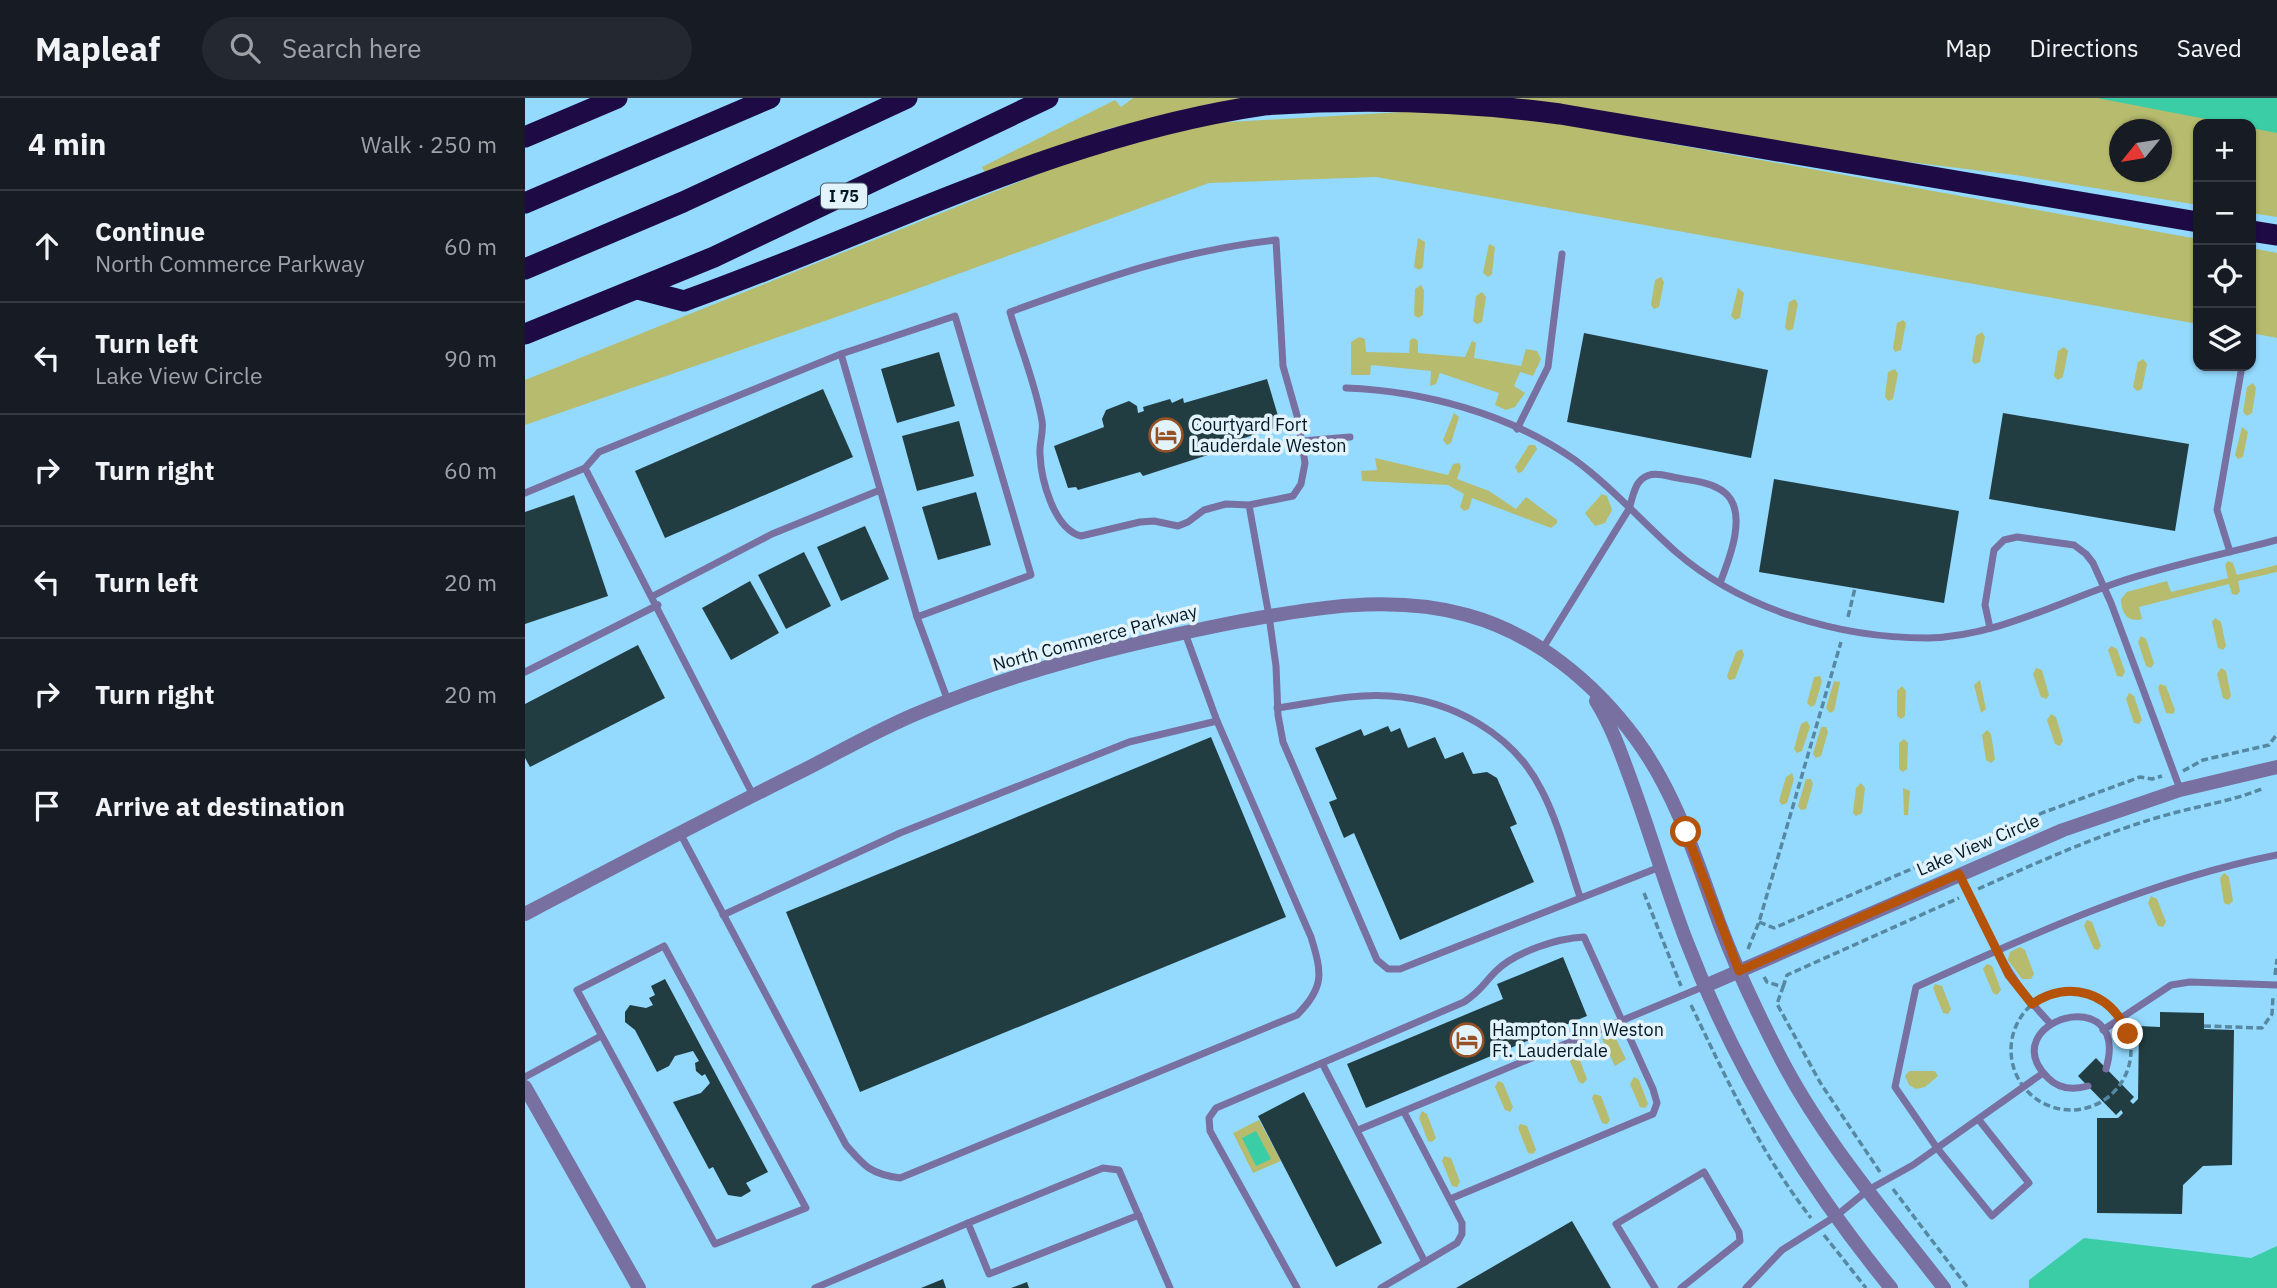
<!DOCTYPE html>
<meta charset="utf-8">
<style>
:root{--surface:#171b24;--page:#242831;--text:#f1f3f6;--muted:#9ea1a6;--line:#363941}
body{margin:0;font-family:"IBM Plex Sans",sans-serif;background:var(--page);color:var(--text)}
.controls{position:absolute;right:21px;top:21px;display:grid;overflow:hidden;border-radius:14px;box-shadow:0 2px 5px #0004}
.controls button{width:63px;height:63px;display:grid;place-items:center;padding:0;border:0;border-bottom:2px solid var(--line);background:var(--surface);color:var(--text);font:35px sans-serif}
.compass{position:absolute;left:1584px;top:21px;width:63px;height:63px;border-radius:50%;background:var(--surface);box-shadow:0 2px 5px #0004;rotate:240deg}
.stop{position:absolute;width:21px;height:21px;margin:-16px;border:5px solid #b45309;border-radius:50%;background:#fff}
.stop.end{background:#b45309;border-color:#fff;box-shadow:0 2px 7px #0008}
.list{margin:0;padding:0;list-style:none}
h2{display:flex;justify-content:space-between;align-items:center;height:91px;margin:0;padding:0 28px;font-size:30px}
h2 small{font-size:23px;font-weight:400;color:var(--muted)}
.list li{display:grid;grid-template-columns:46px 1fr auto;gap:21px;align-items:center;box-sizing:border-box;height:112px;padding:0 28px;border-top:2px solid var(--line)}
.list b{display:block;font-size:26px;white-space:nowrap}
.list p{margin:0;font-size:23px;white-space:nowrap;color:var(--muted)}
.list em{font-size:23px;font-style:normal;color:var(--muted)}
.icon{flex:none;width:38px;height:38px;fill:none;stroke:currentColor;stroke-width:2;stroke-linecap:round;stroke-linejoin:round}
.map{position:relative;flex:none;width:1752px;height:1190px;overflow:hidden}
header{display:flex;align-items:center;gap:42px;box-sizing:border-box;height:98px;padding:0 35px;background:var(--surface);border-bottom:2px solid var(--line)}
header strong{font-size:33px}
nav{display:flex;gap:38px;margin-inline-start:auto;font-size:24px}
.search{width:490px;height:63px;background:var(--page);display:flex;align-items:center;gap:18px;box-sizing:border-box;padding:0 24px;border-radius:38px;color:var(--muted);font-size:26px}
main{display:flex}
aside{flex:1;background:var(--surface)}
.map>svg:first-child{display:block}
</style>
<header>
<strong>Mapleaf</strong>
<div class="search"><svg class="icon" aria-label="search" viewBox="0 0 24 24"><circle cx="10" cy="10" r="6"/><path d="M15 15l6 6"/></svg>Search here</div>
<nav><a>Map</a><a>Directions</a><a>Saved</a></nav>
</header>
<main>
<aside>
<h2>4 min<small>Walk · 250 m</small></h2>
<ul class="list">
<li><svg class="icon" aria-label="ahead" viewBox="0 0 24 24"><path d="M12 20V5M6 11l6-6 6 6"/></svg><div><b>Continue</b><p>North Commerce Parkway</p></div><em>60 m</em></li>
<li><svg class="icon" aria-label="left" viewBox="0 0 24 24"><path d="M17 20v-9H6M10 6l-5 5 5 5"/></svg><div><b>Turn left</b><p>Lake View Circle</p></div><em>90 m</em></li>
<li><svg class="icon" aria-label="right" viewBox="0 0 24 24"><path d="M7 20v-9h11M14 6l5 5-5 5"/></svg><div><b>Turn right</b></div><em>60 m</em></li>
<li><svg class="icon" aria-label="left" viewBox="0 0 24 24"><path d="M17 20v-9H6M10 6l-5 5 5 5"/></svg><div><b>Turn left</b></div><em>20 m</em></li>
<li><svg class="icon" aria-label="right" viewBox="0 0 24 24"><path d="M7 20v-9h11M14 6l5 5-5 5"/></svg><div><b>Turn right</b></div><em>20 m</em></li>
<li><svg class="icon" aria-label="arrive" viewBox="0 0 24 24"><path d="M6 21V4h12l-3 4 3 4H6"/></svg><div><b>Arrive at destination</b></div></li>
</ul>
</aside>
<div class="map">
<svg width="1752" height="1190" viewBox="0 0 1752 1190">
<rect width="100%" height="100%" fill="#94dafe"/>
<g fill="#b6bb6d" fill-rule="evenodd">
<path d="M 608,0 L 753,0 L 684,6 L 583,31 L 460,75 L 457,69 L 590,2 L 596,9 Z"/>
<path d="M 974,0 L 1752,0 L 1752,119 L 1726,115 L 1726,26 L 1673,26 L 1673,107 L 1490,77 L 1261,49 ZM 1594,32 L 1636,32 L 1636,74 L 1594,74 Z"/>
<path d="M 911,12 L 998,19 L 1673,141 L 1673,226 L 851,79 L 684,85 L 383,194 L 0,327 L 0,282 L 581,49 L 670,26 Z"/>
<path d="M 893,140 L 900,144 L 898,169 L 894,172 L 889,169 Z"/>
<path d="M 964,146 L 970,149 L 967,176 L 963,179 L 958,175 Z"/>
<path d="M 1726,150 L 1752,155 L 1752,240 L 1726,235 Z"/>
<path d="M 1136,179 L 1139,184 L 1134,209 L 1129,211 L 1126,207 L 1130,182 Z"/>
<path d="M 896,187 L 899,192 L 898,217 L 893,220 L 889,217 L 890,191 Z"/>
<path d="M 1213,190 L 1219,195 L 1215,220 L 1210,222 L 1206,218 Z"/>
<path d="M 957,194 L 961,199 L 957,224 L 952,226 L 948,223 L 951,198 Z"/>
<path d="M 1270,201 L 1273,206 L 1268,231 L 1263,233 L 1260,229 L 1264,204 Z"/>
<path d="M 1378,222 L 1381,225 L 1376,252 L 1370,254 L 1368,250 L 1372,225 Z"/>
<path d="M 1457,234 L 1460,239 L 1455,264 L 1449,266 L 1447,263 L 1451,238 Z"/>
<path d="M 834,239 L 840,241 L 841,254 L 884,255 L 885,242 L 889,240 L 893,243 L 893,255 L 940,259 L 947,243 L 951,245 L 949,260 L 996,268 L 1001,251 L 1012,253 L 1016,261 L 1008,278 L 995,274 L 989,288 L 1000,295 L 990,309 L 981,312 L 970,307 L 974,295 L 915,275 L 911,286 L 905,288 L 906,273 L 846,267 L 845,277 L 826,277 L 826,244 Z"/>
<path d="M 1539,249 L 1543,253 L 1538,279 L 1533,282 L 1529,278 L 1533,253 Z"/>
<path d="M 1618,261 L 1622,266 L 1617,291 L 1612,293 L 1608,289 L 1613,264 Z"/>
<path d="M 1370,271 L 1373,276 L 1368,301 L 1363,303 L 1360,299 L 1363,274 Z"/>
<path d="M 1728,285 L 1731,290 L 1727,315 L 1722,318 L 1718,314 L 1722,289 Z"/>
<path d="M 929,315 L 934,319 L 926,345 L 922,347 L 918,342 Z"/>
<path d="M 1717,329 L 1723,334 L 1718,359 L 1713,361 L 1710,357 Z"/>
<path d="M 1004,347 L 1010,347 L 1012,351 L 997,374 L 993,375 L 990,369 Z"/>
<path d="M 850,360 L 923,377 L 928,366 L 934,365 L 936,369 L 932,381 L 964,393 L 991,411 L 1001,399 L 1032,422 L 1032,425 L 1026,430 L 947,400 L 944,411 L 939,413 L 935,409 L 939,396 L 923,387 L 837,383 L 836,373 L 852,372 Z"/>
<path d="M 1077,396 L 1082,398 L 1087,412 L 1080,425 L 1070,428 L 1060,415 Z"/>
<path d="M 1703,463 L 1708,465 L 1712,477 L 1752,467 L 1752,474 L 1713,483 L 1715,493 L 1712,497 L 1707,496 L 1704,486 L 1614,509 L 1617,521 C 1602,525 1596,514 1596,501 L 1602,494 L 1642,483 L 1646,494 L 1703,480 L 1700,467 Z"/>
<path d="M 1690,520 L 1696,524 L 1701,548 L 1698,552 L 1693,550 L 1687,524 Z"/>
<path d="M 1616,538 L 1621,541 L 1629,565 L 1626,570 L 1621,568 L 1613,544 Z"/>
<path d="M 1586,548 L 1592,551 L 1600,574 L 1597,579 L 1592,578 L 1583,552 Z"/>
<path d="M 1217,551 L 1219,557 L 1210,581 L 1204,582 L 1202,578 L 1211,554 Z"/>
<path d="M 1511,570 L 1517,572 L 1524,597 L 1521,601 L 1516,599 L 1508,576 Z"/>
<path d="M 1696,570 L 1701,573 L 1706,598 L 1703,602 L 1698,600 L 1692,576 Z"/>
<path d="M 1295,578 L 1297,583 L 1290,607 L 1286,609 L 1282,605 L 1289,579 Z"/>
<path d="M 1455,582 L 1461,611 L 1456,615 L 1449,587 Z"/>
<path d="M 1309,583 L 1315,584 L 1309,613 L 1305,615 L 1301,610 Z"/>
<path d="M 1635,586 L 1641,588 L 1650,612 L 1648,616 L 1641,615 L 1633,590 Z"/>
<path d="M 1377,588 L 1381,593 L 1380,618 L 1376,621 L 1372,618 L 1372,593 Z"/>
<path d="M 1604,595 L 1609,598 L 1617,622 L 1614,626 L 1609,625 L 1601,601 Z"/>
<path d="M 1526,616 L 1531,619 L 1538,643 L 1535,648 L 1530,646 L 1522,622 Z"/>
<path d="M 1282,623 L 1285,629 L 1277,653 L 1272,655 L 1269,651 L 1276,626 Z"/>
<path d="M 1296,629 L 1301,629 L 1303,634 L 1296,658 L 1291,660 L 1288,656 Z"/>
<path d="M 1462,632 L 1466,636 L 1470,661 L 1466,665 L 1461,662 L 1457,637 Z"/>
<path d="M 1379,641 L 1383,645 L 1382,671 L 1378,674 L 1374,671 L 1374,645 Z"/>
<path d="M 1267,675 L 1269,681 L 1262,705 L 1257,707 L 1254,703 L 1261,679 Z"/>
<path d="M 1281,681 L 1286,681 L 1288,686 L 1281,711 L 1276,712 L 1273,708 Z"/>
<path d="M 1336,685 L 1340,690 L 1337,715 L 1331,718 L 1328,715 L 1331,690 Z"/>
<path d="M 1378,690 L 1385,693 L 1383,717 L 1379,717 Z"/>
<path d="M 1699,775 L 1704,779 L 1708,803 L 1704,807 L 1699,805 L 1695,780 Z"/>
<path d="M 1626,798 L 1632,801 L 1641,824 L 1638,829 L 1633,828 L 1623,805 Z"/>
<path d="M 1562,822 L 1567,824 L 1576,848 L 1573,852 L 1569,851 L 1559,828 Z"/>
<path d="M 1495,849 L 1500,852 L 1509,876 L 1506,881 L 1497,881 L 1483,862 L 1485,854 Z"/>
<path d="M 1462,866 L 1467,868 L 1476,892 L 1472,897 L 1468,895 L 1458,871 Z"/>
<path d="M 1410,886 L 1417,888 L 1426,911 L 1423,916 L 1418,915 L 1408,890 Z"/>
<path d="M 1088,935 L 1101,961 L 1090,968 L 1077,941 Z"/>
<path d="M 1048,954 L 1053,957 L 1062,981 L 1058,986 L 1054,984 L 1044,961 Z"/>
<path d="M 1384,973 L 1410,973 L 1413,978 L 1400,989 L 1391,991 L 1384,987 L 1380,978 Z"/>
<path d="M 1109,979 L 1114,982 L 1123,1006 L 1120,1010 L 1115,1009 L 1105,986 Z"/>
<path d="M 973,983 L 978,985 L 988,1009 L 985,1014 L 980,1012 L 970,989 Z"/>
<path d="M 1069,996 L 1076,998 L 1085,1022 L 1082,1026 L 1077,1025 L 1067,1000 Z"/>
<path d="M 897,1013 L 902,1016 L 911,1040 L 907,1044 L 903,1043 L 894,1020 Z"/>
<path d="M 734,1022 L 756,1063 L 728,1075 L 708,1035 Z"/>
<path d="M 995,1026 L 1002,1028 L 1011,1052 L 1008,1056 L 1003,1055 L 993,1030 Z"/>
<path d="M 919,1058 L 926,1060 L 935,1084 L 932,1089 L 927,1088 L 917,1063 Z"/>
</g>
<g fill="#3acda6">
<path d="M 1572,0 L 1752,0 L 1752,35 L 1726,30 L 1726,26 L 1707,26 Z"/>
<path d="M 731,1033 L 746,1061 L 731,1068 L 717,1040 Z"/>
<path d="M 1559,1140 L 1726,1160 L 1752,1148 L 1752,1190 L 1504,1190 L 1504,1182 Z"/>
</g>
<g fill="#223d42">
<path d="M 1059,235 L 1243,272 L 1226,360 L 1042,324 Z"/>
<path d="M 414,254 L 430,308 L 372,325 L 356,271 Z"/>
<path d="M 742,281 L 756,328 L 685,351 L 686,356 L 618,378 L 615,374 L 553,392 L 551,389 L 543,390 L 529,348 L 579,329 L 577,321 L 581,312 L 604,303 L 612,308 L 613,315 L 619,313 L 618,309 L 645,301 L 647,305 L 658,300 L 659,305 Z"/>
<path d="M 298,291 L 328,359 L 140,440 L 110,373 Z"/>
<path d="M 1478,315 L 1664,346 L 1650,433 L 1464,401 Z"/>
<path d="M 434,323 L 449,378 L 392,393 L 377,338 Z"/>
<path d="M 1249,381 L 1434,413 L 1419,505 L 1234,474 Z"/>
<path d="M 451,394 L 466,447 L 413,462 L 397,409 Z"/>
<path d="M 49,397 L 83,498 L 0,526 L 0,414 Z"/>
<path d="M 340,428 L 364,481 L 316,503 L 292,449 Z"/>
<path d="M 279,454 L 306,508 L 261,531 L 233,477 Z"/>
<path d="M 225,483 L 254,535 L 206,562 L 177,510 Z"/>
<path d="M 113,547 L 140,600 L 5,669 L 0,660 L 0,606 Z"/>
<path d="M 863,628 L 866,634 L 875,630 L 883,650 L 910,639 L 920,661 L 938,654 L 948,676 L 962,674 L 972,680 L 992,726 L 985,729 L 1009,784 L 875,842 L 829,735 L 819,740 L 804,704 L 812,701 L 790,650 L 836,631 L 839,638 Z"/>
<path d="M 686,639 L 761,819 L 335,994 L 261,814 Z"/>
<path d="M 1038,859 L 1062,918 L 841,1010 L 822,966 L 978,901 L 972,886 Z"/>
<path d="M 140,881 L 243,1074 L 221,1085 L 226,1093 L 216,1099 L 203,1097 L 188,1069 L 184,1071 L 148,1004 L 176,995 L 185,985 L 180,976 L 177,978 L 171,973 L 170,965 L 174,963 L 168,953 L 150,958 L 144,968 L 132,974 L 110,932 L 100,924 L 100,914 L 105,907 L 121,910 L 128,907 L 124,900 L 130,897 L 126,888 Z"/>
<path d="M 1635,914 L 1679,915 L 1679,931 L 1709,932 L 1707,1067 L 1678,1068 L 1658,1087 L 1657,1116 L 1572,1115 L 1572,1020 L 1593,1020 L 1598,1015 L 1596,1012 L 1591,1017 L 1553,978 L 1571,960 L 1609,999 L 1605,1003 L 1608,1006 L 1613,1001 L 1614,928 L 1635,929 Z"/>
<path d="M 779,994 L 857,1145 L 811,1169 L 733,1018 Z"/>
<path d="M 1047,1123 L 1086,1190 L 931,1190 Z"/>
<path d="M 418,1181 L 421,1190 L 396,1190 Z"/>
<path d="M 502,1184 L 504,1190 L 486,1190 Z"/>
</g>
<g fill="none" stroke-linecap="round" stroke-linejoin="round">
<g stroke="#5688a2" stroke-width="3.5" stroke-dasharray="7 3.5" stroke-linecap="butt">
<path d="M 1323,519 L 1330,490"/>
<path d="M 1658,673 L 1678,662 L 1744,647 L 1752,636"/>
<path d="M 1453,791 C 1516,763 1579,734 1645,716 C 1677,707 1708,703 1739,690"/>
<path d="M 1119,795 L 1156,888"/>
<path d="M 1234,824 L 1249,830 L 1517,715 L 1615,679 L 1627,681 L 1637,678"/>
<path d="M 1223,851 L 1234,824 L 1316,544"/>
<path d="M 1750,877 L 1752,861"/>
<path d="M 1239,879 L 1242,884 L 1258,889 L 1252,906 L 1296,986 L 1355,1074"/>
<path d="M 1258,889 L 1262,877 L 1434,800"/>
<circle cx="1546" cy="952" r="60"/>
<path d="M 1166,907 C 1201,980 1236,1056 1286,1120"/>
<path d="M 1679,928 L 1737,930 L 1747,916 L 1748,898"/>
<path d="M 1368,1091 L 1443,1190"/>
<path d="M 1299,1137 L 1341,1190"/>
</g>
<g stroke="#7870a1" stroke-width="7">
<path d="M 316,256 L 430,218 L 506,477 L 392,519"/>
<path d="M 821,290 C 899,293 985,316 1050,362 C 1087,389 1117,424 1151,454 C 1218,512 1315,540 1402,540 C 1469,539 1532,505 1594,484 C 1645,467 1700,456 1752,442"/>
<path d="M 992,331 L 1023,269 L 1037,156"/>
<path d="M 777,343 L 825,339"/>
<path d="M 0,395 L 60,370"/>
<path d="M 724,407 L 701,406 L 679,412 L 663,424 L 653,428 L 629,423 L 615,424 L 556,438 C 529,431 516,382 515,356 C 514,345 519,334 517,323 C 511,287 495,249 485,214 C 574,182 656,152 751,142 L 758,268 L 773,321 L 780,365 L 776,386 L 768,398 L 724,407 L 744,518 L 751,568 L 753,617 L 758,644 L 852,862 L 863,871 L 875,871 L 1135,769"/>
<path d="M 1705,454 L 1692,412 L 1716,274"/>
<path d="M 128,498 L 247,436 L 355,392"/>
<path d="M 1465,530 L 1460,507 L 1469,452 L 1479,442 L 1492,439 L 1549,447 L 1561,456 L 1568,465 L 1586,505 L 1655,691"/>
<path d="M 1018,550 L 1104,411 C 1107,402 1109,387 1117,381 C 1127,372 1141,378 1153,380 C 1168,383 1186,384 1199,394 C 1224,413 1204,462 1195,485"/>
<path d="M 0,574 L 133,507"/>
<path d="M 752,610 C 788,605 828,595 865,598 C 927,602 989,636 1017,693 C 1034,726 1043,764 1055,799"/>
<path d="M 228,697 L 60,370 L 74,354 L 316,256 L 392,519 L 423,603"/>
<path d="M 155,735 L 321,1047 C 340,1069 346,1076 375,1080 L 772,917 C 800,889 797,875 786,839 L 692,623 L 660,535"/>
<path d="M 1434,778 C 1463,834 1480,879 1525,925"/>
<path d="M 198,817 L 375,735 L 604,644 L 692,623"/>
<path d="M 139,848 L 281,1110 L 190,1146 L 52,892 Z"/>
<path d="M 1578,932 L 1646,887 L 1665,884 L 1752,887"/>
<path d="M 797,965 L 939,904 C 957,892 957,887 971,873 C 990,854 1033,840 1059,839 L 1128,991 L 1132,1005 L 1128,1016 L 925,1101"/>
<path d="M 0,979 L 76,938"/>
<path d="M 1563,988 C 1549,992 1534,991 1523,980 C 1466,923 1607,881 1581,971"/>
<path d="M 1454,1022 L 1504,1085 L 1467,1118 L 1412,1050 L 1370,989 L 1391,889 C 1507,836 1626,782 1752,757"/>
<path d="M 833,1032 L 1180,888"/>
<path d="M 614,1117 L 464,1176 L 443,1125 L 578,1070 L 594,1072 L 645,1190"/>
<path d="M 290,1190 L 443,1125"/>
<path d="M 772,1190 L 685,1033 L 684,1020 L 691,1010 L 797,965 L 900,1164"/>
<path d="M 856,1190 L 932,1145 L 937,1136 L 937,1125 L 879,1014"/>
<path d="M 1130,1190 L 1091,1126 L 1179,1074 L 1214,1134 L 1215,1143 L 1156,1190"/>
<path d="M 1221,1190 L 1257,1152 L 1311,1118 L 1343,1092 L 1388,1067 L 1518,975"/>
</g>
<g stroke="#7870a1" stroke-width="14">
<path d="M 1071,603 C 1088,630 1098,661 1109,691 C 1127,741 1142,792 1161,842 C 1209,968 1281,1086 1366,1190"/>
<path d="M 0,816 C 93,767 186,718 281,671 C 320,651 358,629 398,613 C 497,571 605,545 711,524 C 786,510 866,496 942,517 C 1011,536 1069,584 1111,641 C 1152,697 1172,764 1195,827 C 1211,870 1232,914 1253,955 C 1296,1040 1361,1115 1419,1190"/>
<path d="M 1180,888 L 1538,732 L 1655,692 L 1752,669"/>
<path d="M 0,989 L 114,1190"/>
</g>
<g stroke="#1e0b45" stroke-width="21">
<path d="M 0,39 L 92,0"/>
<path d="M 0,105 L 245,0"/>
<path d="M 1726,133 L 1752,137"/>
<path d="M 0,171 L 158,104 L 382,0"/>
<path d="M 113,191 L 159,203 C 351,135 536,36 739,7 C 838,0 937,3 1035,16 L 1673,124"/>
<path d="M 0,236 L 189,159 L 523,0"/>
</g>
</g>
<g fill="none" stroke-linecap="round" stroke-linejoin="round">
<path stroke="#b45309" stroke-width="9" d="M 1161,734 L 1214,873 L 1434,776 L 1484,877 L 1507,906 C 1544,881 1586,894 1603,936"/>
</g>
<defs>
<symbol id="hotel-ring" viewBox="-11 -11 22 22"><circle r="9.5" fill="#e3f3fc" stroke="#965225" stroke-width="1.5"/><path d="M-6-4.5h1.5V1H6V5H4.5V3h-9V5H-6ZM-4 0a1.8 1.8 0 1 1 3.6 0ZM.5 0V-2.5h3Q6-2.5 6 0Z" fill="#965225"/></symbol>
</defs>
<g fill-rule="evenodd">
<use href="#hotel-ring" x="622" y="318" width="38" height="38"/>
<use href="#hotel-ring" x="923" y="923" width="38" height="38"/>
</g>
<g text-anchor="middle" stroke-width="7" stroke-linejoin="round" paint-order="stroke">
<rect fill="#e3f3fc" stroke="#445965" stroke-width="2" x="296" y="85.5" width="46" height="25" rx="5"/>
<g font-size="16" font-weight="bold" fill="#001724">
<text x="319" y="104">I 75</text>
</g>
<g font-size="18" fill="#001724" stroke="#e3f3fc" text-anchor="start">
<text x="666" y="333">Courtyard Fort<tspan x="666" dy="21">Lauderdale Weston</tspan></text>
<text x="967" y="938">Hampton Inn Weston<tspan x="967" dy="21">Ft. Lauderdale</tspan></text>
</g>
<g font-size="18" fill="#001724" stroke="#e3f3fc">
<text transform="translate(570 540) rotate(-15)" y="6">North Commerce Parkway</text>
<text transform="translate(1453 747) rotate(-23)" y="6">Lake View Circle</text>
</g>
</g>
</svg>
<div class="controls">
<button>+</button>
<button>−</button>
<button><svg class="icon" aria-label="locate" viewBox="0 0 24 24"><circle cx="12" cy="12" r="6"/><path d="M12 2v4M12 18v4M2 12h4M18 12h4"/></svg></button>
<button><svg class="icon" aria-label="layers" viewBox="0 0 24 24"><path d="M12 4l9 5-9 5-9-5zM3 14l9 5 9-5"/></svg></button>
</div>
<svg class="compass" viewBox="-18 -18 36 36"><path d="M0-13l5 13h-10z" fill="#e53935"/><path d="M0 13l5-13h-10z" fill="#9ea1a6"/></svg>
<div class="stop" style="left:1161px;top:734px"></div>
<div class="stop end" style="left:1603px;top:936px"></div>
</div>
</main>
